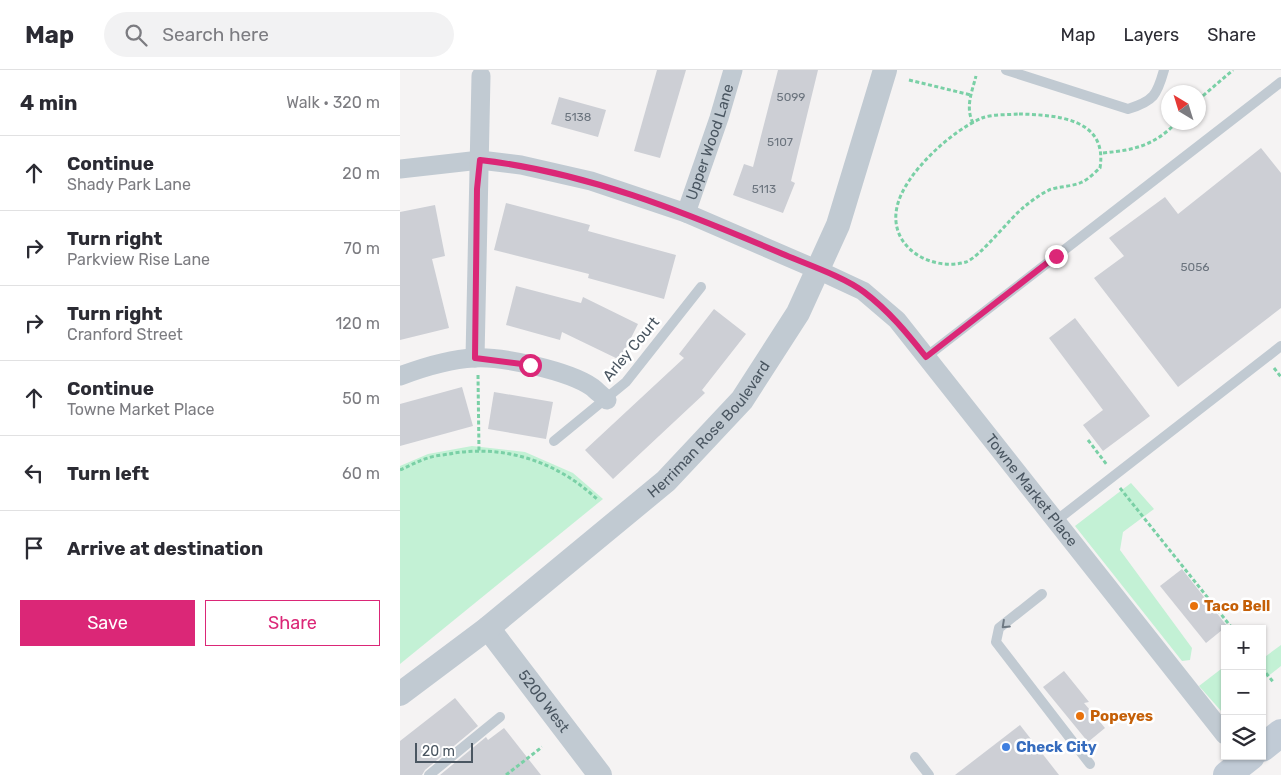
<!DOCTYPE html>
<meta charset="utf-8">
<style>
:root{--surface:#fff;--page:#f2f2f3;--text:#2b2b33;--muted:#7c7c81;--line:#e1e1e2;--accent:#db2777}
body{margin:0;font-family:Rubik,sans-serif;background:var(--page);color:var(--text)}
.controls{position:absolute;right:15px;bottom:15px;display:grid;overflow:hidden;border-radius:0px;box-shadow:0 1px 4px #0004}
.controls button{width:45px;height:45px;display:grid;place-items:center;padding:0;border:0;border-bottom:1px solid var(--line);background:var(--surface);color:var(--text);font:25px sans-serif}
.compass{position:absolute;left:761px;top:15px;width:45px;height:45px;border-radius:50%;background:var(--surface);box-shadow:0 1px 4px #0004;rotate:322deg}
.scale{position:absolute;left:15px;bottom:12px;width:58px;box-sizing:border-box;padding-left:5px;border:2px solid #4a5661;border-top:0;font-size:14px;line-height:18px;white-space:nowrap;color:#4a5661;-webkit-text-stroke:4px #fff;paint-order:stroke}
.stop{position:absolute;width:15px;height:15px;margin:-11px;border:4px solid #db2777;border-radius:50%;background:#fff}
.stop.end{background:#db2777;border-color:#fff;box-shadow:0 1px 5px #0008}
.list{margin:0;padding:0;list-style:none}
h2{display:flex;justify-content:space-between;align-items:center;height:65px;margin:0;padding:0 20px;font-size:21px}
h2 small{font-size:16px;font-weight:400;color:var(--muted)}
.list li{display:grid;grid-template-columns:32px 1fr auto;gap:15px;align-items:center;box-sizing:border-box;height:75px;padding:0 20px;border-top:1px solid var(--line)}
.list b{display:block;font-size:19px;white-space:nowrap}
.list p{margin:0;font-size:16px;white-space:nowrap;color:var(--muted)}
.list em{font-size:16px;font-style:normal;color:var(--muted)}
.actions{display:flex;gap:10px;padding:15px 20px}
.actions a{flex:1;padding:11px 0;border:1px solid var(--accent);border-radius:0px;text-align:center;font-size:18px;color:var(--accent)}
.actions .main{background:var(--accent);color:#fff}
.icon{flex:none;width:28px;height:28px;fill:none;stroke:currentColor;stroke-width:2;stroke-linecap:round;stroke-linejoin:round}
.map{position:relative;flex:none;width:881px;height:705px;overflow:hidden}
header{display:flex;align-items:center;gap:30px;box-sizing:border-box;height:70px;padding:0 25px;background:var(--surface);border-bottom:1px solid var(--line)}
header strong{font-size:24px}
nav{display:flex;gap:28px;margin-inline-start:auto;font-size:18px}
.search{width:350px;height:45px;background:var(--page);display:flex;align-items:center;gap:12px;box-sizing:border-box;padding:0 18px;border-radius:28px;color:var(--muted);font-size:19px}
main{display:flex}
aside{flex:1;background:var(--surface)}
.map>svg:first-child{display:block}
</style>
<header>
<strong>Map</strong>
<div class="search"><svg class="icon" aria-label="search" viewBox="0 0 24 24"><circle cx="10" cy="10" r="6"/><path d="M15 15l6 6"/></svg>Search here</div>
<nav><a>Map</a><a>Layers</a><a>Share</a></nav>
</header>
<main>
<aside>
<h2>4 min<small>Walk · 320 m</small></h2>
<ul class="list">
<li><svg class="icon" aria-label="ahead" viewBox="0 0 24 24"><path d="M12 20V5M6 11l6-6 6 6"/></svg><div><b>Continue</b><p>Shady Park Lane</p></div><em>20 m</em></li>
<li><svg class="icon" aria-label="right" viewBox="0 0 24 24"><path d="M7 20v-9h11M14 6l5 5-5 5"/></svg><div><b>Turn right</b><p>Parkview Rise Lane</p></div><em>70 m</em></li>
<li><svg class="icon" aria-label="right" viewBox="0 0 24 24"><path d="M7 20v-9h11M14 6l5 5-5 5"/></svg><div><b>Turn right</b><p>Cranford Street</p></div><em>120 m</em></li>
<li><svg class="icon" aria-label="ahead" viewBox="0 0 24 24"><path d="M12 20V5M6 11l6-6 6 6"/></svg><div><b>Continue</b><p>Towne Market Place</p></div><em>50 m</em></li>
<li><svg class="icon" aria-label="left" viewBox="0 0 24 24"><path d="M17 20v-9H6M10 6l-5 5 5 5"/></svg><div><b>Turn left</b></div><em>60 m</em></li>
<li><svg class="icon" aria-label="arrive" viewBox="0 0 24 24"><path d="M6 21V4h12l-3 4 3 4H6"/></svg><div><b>Arrive at destination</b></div></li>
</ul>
<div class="actions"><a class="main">Save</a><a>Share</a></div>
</aside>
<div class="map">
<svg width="881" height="705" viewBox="0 0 881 705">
<rect width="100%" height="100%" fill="#f5f3f3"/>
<g fill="#c3f1d5">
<path d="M 72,376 L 125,382 L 173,403 L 203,429 L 0,594 L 0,396 L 28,384 Z"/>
<path d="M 731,413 L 754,439 L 723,462 L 720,480 L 792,578 L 790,590 L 782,591 L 675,456 Z"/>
<path d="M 881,575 L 881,596 L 862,611 L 862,589 Z"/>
<path d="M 825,596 L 825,640 L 822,642 L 799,616 Z"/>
</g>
<g fill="#cdcfd5">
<path d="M 257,0 L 286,0 L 260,88 L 234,81 Z"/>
<path d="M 378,0 L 418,0 L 391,111 L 395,113 L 383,143 L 333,125 L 344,94 L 353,97 Z"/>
<path d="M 159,27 L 206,40 L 198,67 L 151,54 Z"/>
<path d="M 861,78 L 881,103 L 881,238 L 778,317 L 694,208 L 724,186 L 709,168 L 765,127 L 778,144 Z"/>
<path d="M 106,133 L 190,155 L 188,161 L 276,185 L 264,229 L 188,208 L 189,204 L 94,180 Z"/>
<path d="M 35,135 L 45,186 L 32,189 L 49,258 L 0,270 L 0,142 Z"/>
<path d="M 116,216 L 181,233 L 183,227 L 238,254 L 220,290 L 162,262 L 160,270 L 106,255 Z"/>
<path d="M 314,239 L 346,264 L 302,320 L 305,323 L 213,409 L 185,380 L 284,288 L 279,284 Z"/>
<path d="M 675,248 L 750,346 L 703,381 L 683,355 L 703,340 L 649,268 Z"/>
<path d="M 62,317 L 73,356 L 0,376 L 0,334 Z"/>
<path d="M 94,322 L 153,332 L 146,369 L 88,359 Z"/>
<path d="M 782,499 L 827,556 L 806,573 L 760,516 Z"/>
<path d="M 664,601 L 689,632 L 684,633 L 705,658 L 688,672 L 643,617 Z"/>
<path d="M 55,628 L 78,656 L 25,700 L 22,705 L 0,705 L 0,671 Z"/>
<path d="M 620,655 L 659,705 L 555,705 Z"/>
<path d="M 104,658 L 141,705 L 40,705 L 86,667 L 88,670 Z"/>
</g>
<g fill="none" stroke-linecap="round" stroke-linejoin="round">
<g stroke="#7ad0a6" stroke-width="3" stroke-dasharray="4 2.5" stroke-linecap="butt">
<path d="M 509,10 L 571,25"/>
<path d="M 798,30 L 833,0"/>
<path d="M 619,44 C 656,45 708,48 700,98 C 695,102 689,109 682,112 C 672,117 659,116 649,120 C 641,124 631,131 624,137 C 610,148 580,187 566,192 C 531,202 488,177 497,137 C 504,104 551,61 582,48 C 592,44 608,45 619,44 Z"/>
<path d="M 573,53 C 565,37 572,22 576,6"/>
<path d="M 703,83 C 734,80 754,76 777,52"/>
<path d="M 874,298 L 881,307"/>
<path d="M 78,305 L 79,382"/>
<path d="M 688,370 L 707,395"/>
<path d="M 0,400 C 9,396 18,391 28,388 C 36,385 46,385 54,383 C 108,375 159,393 198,430"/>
<path d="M 720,418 L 832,558"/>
<path d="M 862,598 L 874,613"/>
<path d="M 106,705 L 142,677"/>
</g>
<g stroke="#c1cad2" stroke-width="10">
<path d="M 606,0 L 728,39 C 754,31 757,25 764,0"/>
<path d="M 526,287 L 881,12"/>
<path d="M 154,371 L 226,312 L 301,217"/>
<path d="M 657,450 L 881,276"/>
<path d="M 642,524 L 599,558 L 596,572 L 690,694"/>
<path d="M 515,687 L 529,705"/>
<path d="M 29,705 L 100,647"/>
</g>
<g stroke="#c1cad2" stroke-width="19">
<path id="s1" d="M 0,99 L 80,90 L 121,95 L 191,111 L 286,143 L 418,200 L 463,221 L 497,250 L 825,665"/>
<path id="s2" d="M 286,143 L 319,48 L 333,0"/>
<path d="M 75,288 L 81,6"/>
<path d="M 0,306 C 24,297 49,289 74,288 C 102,286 169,301 192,317 C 197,321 202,326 207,330"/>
</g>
<g stroke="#c1cad2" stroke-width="24">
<path id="s3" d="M 88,558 L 200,705"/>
<path id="s4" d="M 0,624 L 88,558 L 266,411 L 342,330 L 398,243 L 438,155 L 485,0"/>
</g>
<g stroke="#c1cbd6" stroke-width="28">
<path d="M 862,678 L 881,663"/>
<path d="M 827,705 L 851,686"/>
</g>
</g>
<defs><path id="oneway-chevron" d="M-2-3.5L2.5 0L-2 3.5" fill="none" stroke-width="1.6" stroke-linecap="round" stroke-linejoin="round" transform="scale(1.25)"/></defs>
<use stroke="#6e7983" href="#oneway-chevron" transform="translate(605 555) rotate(137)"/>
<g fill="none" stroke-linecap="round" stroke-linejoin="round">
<path stroke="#db2777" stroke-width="6" d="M 130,295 L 75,288 L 77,119 L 80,90 C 185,102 282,141 378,182 C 403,193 443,206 464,222 C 489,241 507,263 526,287 L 656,186"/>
</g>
<g fill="#e8710a" stroke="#fff" stroke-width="2">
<circle cx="794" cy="536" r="5"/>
<circle cx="680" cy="646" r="5"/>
</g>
<circle fill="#3f7fe0" stroke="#fff" stroke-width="2" cx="606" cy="677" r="5"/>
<g text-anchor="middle" stroke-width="5" stroke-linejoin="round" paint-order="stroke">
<g font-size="12" fill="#6b747e">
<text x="391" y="31">5099</text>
<text x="178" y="51">5138</text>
<text x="380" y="76">5107</text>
<text x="364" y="123">5113</text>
<text x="795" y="201">5056</text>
</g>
<g font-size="15" fill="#4a5661" stroke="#fff">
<text dy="5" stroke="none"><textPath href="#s2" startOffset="75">Upper Wood Lane</textPath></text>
<text transform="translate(231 279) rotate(-50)" y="5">Arley Court</text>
<text dy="5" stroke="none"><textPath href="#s4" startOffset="408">Herriman Rose Boulevard</textPath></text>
<text dy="5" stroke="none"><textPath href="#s1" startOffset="749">Towne Market Place</textPath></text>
<text dy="5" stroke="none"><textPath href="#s3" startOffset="92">5200 West</textPath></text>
</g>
<g font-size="15" font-weight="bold" fill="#c56008" stroke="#fff" text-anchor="start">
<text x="804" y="541">Taco Bell</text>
<text x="690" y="651">Popeyes</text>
</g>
<g font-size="15" font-weight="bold" fill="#366cbe" stroke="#fff" text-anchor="start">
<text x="616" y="682">Check City</text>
</g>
</g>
</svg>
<div class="controls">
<button>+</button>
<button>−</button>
<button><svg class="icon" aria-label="layers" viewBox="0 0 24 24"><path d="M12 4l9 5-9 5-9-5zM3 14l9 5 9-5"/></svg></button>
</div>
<svg class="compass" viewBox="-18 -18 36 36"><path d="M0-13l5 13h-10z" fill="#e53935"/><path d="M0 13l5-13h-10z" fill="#7c7c81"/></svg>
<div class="scale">20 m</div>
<div class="stop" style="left:130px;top:295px"></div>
<div class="stop end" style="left:656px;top:186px"></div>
</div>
</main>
